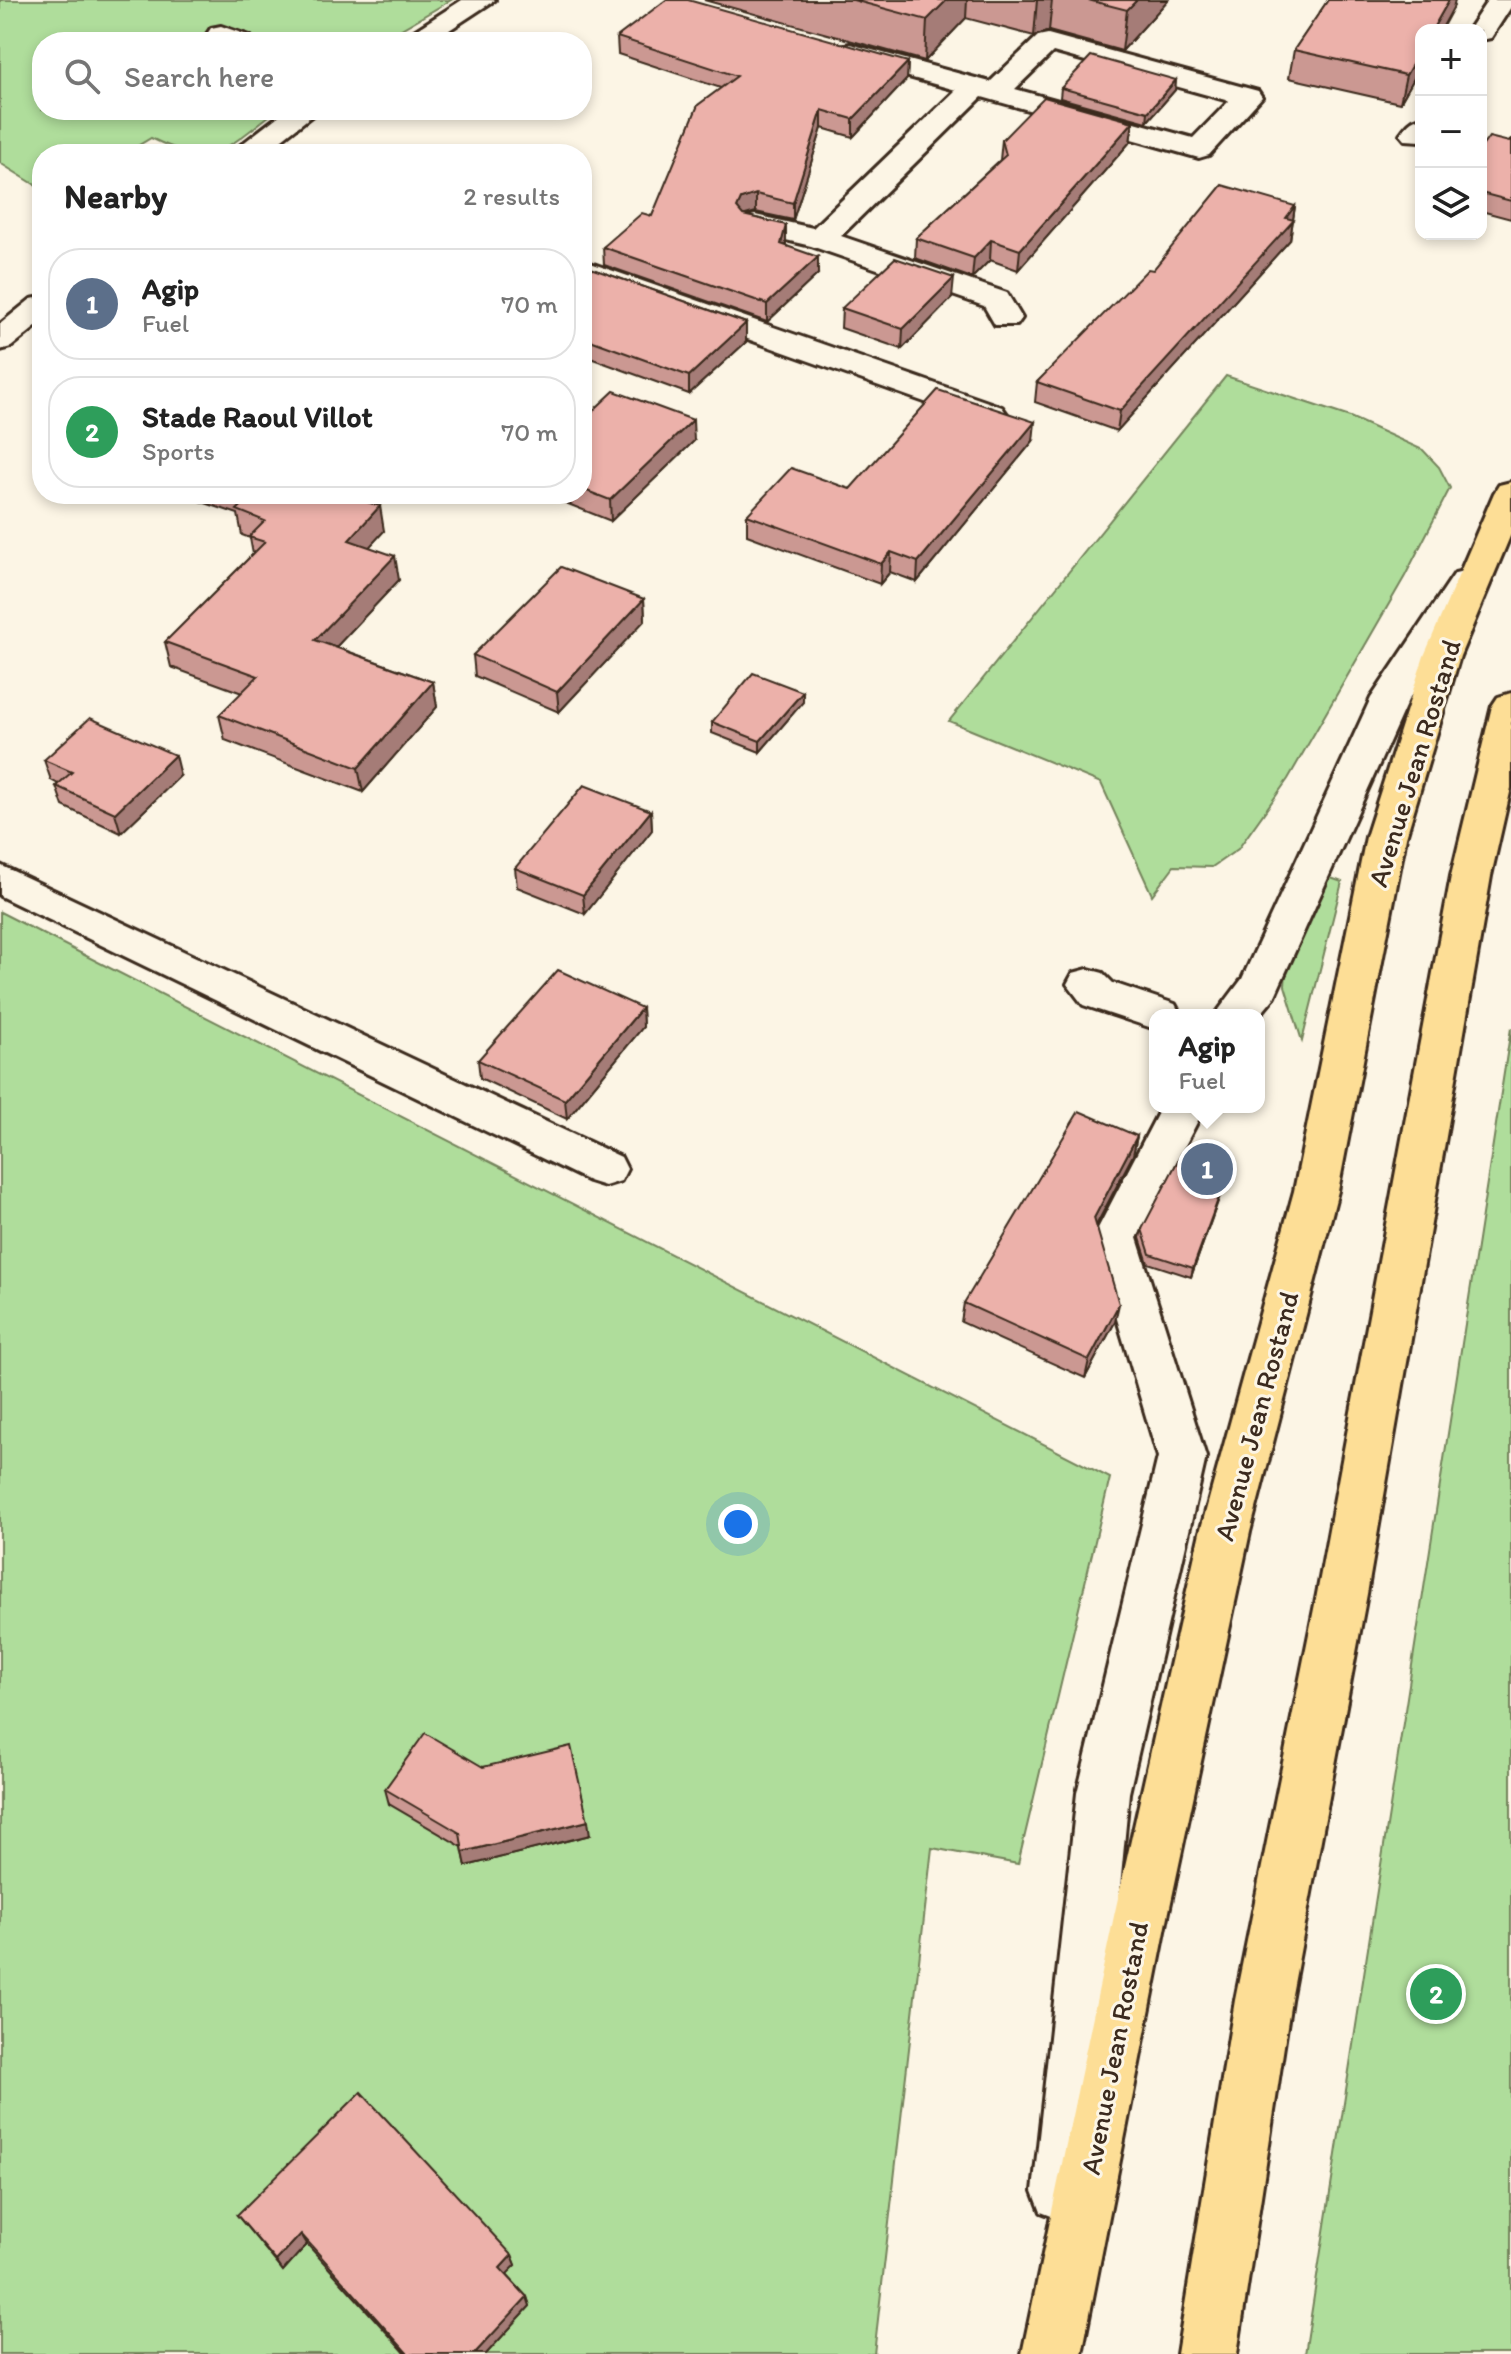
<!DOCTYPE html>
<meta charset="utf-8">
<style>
:root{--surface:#fff;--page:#f2f2f2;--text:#222;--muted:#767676;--line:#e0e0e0;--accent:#7c3aed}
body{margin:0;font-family:Itim,sans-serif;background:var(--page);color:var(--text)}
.controls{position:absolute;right:24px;top:24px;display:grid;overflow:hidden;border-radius:16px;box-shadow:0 4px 12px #0003}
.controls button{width:72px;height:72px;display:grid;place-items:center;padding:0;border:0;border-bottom:2px solid var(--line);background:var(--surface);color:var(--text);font:40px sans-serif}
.you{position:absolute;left:738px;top:1524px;width:28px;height:28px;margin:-20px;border:6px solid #fff;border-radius:50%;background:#1a73e8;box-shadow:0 0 0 12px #1a73e833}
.badge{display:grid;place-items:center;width:52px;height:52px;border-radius:50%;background:var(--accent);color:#fff;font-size:26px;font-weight:700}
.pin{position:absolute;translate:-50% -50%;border:4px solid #fff;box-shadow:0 2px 8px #0006}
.popup{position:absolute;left:1149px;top:1009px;width:116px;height:104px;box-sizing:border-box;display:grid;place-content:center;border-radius:16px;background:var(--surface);filter:drop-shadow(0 2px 6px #0005);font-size:26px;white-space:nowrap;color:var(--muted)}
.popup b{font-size:30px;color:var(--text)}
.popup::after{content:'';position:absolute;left:50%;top:100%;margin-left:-16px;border:16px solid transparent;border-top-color:var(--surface)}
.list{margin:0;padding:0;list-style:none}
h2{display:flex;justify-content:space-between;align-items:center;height:104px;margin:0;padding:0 32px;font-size:34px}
h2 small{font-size:26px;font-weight:400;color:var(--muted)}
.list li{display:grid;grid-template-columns:52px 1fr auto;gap:24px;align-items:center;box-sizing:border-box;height:112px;margin:0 16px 16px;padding:0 16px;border:2px solid var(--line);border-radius:32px}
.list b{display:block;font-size:30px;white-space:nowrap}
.list p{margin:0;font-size:26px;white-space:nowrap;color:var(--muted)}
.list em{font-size:26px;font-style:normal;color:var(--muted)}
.icon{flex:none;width:44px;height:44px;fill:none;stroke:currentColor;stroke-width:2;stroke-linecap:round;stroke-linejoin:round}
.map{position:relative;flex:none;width:1511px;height:2354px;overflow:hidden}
.search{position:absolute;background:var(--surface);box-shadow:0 4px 12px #0003;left:32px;top:32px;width:560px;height:88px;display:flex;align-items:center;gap:20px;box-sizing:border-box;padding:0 28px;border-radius:32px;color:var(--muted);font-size:30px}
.panel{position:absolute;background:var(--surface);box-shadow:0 4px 12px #0003;left:32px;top:144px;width:560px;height:360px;border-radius:32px}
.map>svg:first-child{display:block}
</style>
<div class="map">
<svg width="1511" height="2354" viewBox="0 0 1511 2354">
<rect width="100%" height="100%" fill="#fcf5e5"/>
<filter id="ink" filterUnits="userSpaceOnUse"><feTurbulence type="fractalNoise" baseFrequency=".0125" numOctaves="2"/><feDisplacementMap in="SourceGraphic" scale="16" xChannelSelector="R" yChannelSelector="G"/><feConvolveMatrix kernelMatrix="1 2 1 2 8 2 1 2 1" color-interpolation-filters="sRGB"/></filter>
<g filter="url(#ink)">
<g fill="#afdd9b" stroke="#75845c" stroke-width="2">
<path d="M 0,0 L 451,0 L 379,42 L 42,42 L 42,110 L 277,110 C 225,148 216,170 151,138 L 124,154 L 42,154 L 42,189 L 0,163 Z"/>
<path d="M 1226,376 L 1350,417 L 1423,450 L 1439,467 L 1450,488 L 1405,576 L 1288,779 L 1238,849 L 1212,867 L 1174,866 L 1152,895 L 1101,783 L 949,721 Z"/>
<path d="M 1325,876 L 1342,882 L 1302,1041 L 1285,986 L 1287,956 Z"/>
<path d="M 0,912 L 1110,1478 L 1018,1864 L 932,1848 L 874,2354 L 0,2354 Z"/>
<path d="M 1511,1028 L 1511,2354 L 1305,2354 Z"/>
</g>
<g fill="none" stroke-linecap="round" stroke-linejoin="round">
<defs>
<g id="minor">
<path d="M 462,0 L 495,0 L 431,42 L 397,42 Z"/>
<path d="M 1488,0 L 1511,0 L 1511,7 L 1491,38 L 1481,40 L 1481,30 L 1468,30 Z"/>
<path d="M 221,26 L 250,36 L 254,42 L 211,40 L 207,34 L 211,28 Z"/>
<path d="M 1048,34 L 1258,91 L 1262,97 L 1209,155 L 1199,158 L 982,97 L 841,236 L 1007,293 L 1022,318 L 1017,325 L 995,325 L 984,306 L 811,246 L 744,230 L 740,224 L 744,218 L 755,215 L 813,228 L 956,90 L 840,58 L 836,52 L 840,46 L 850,44 L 990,82 L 1038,36 ZM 1053,52 L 1229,101 L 1193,138 L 1015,89 Z"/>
<path d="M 286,110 L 319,110 L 263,154 L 229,154 Z"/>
<path d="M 1421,117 L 1421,141 L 1405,140 L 1400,134 C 1407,125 1410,120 1421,117 Z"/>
<path d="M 582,260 L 1002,407 L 1007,414 L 1002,421 L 990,424 L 978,421 L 582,280 Z"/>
<path d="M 42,297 L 42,322 L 11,347 L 0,350 L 0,324 L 31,299 Z"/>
<path d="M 1468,570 L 1481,573 L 1486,581 L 1408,700 L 1274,998 L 1259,1016 L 1215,1015 L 1242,979 L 1371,698 L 1455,573 Z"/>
<path d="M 0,865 L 621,1157 L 627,1169 L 621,1181 L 605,1186 L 589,1181 L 0,896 Z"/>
<path d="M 1088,969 L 1103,973 L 1113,983 L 1175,1004 L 1181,1015 L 1155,1015 L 1155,1029 L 1083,1005 L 1067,984 L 1073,973 Z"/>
<path d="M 1161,1107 L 1205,1107 L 1137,1238 L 1206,1457 L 1129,1793 L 1091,2191 L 1083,2212 L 1062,2220 L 1041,2212 L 1033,2191 L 1077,1793 L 1158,1457 L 1093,1238 Z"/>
</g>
<g id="major">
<path d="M 1511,482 L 1511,534 L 1460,656 L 1406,837 L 1338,1191 L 1250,1532 L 1168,1916 L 1082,2354 L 1022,2354 L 1114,1916 L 1200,1532 L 1294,1191 L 1366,837 L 1424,656 L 1494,493 L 1499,485 Z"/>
<path d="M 1511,693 L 1511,788 L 1491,876 L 1367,1594 L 1291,2000 L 1237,2354 L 1177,2354 L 1235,2000 L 1317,1594 L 1451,876 L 1492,706 L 1498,697 Z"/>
</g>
</defs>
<use href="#minor" stroke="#3b2a1e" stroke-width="6"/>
<use href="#major" stroke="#3b2a1e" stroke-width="6"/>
<use href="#minor" fill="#fcf5e5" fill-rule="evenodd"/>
<use href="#major" fill="#fdde96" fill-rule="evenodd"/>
</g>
<g fill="#cb9892" stroke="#3b2a1e" stroke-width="2">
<path d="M 704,0 L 1168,0 L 1122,51 L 1049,31 L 1034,36 L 966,18 L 925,61 Z"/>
<path d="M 1328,0 L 1455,0 L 1453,8 L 1421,30 L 1421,66 L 1400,103 L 1289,78 L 1294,50 Z"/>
<path d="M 617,37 L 908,62 L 907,79 L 853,137 L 822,128 L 793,220 L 756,212 L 744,215 L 786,225 L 786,245 L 818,274 L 767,322 L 604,265 L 603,247 L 652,216 L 721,88 L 618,54 Z"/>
<path d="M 1176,80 L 1175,90 L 1147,122 L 1060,98 L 1061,88 Z"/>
<path d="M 1133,122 L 1130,142 L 1018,270 L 990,260 L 972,278 L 915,258 L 916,238 L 1000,160 L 1002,140 Z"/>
<path d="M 1511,140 L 1511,219 L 1481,211 L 1481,148 L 1509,142 Z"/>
<path d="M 1295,206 L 1290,240 L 1117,431 L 1035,402 L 1037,382 L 1153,270 Z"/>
<path d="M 582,265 L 746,323 L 746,342 L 689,394 L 582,355 Z"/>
<path d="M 952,298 L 902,349 L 841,328 L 842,308 Z"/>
<path d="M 582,421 L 694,441 L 611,521 L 543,494 L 582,494 Z"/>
<path d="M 1033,441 L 917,582 L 890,572 L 880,584 L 747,535 L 747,515 Z"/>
<path d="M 197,494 L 353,494 L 352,497 L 384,531 L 369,547 L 399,580 L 336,647 L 433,682 L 437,707 L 363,792 L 225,740 L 219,715 L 242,693 L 171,667 L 165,642 L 253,554 L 250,538 L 242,535 L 238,514 L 199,501 Z"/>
<path d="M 644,599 L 645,620 L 559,712 L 475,676 L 473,655 Z"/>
<path d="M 803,692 L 803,702 L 760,752 L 712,733 L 712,722 Z"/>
<path d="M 44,760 L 180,776 L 121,833 L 63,806 L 56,786 L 58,784 L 51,780 Z"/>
<path d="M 651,811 L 652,830 L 585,914 L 517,887 L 515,868 Z"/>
<path d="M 642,1008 L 643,1027 L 567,1119 L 480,1078 L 478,1060 Z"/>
<path d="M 1137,1136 L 1133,1155 L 1096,1225 L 1115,1322 L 1085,1378 L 961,1322 L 964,1303 Z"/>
<path d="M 1232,1161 L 1191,1277 L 1148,1263 L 1140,1238 L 1142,1229 Z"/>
<path d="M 483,1767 L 590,1835 L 466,1866 L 462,1847 L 389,1804 L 385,1789 Z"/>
<path d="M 237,2215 L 512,2255 L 516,2265 L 506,2274 L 527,2297 L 530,2306 L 486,2354 L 406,2354 L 307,2244 L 283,2271 Z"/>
</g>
<g fill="#a57c77" stroke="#3b2a1e" stroke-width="2">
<path d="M 947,0 L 967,0 L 966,18 L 925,61 L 927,20 Z"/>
<path d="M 1037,0 L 1052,0 L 1049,31 L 1034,36 Z"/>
<path d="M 1137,0 L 1168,0 L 1122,51 L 1127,10 Z"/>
<path d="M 1449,0 L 1455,0 L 1453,8 L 1441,30 L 1432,30 Z"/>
<path d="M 1421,49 L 1421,66 L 1400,103 L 1406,75 Z"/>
<path d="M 908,62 L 907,79 L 853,137 L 853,119 Z"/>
<path d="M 1176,80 L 1175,90 L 1147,122 L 1148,112 Z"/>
<path d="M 822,110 L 822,128 L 793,220 L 793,203 Z"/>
<path d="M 1133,122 L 1130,142 L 1018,270 L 1020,250 Z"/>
<path d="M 756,194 L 756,212 L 742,216 L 737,208 L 741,199 Z"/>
<path d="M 1295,206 L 1290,240 L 1117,431 L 1120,411 Z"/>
<path d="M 786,225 L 786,243 L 781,261 L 781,244 Z"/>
<path d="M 991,240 L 990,260 L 972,278 L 974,258 Z"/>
<path d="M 818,257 L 818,274 L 767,322 L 767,304 Z"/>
<path d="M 954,278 L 952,298 L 902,349 L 903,329 Z"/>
<path d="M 746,323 L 746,342 L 689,394 L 689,376 Z"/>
<path d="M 693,420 L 694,441 L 611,521 L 610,500 Z"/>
<path d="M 1035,422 L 1033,441 L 917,582 L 918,562 Z"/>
<path d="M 380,506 L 384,531 L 353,565 L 349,540 Z"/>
<path d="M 891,552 L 890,572 L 880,584 L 881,564 Z"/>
<path d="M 395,556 L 399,580 L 320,664 L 315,640 Z"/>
<path d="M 644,599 L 645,620 L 559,712 L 557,692 Z"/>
<path d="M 433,682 L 437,707 L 363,792 L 358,768 Z"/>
<path d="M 803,692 L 803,702 L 760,752 L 760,741 Z"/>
<path d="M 175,755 L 180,776 L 121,833 L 115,813 Z"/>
<path d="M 651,811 L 652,830 L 585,914 L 583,895 Z"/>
<path d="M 642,1008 L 643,1027 L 567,1119 L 565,1100 Z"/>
<path d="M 1137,1136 L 1133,1155 L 1090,1237 L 1094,1218 Z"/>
<path d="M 1232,1161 L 1229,1171 L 1191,1277 L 1193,1268 Z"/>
<path d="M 1119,1304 L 1115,1322 L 1085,1378 L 1089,1360 Z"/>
<path d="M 588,1821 L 590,1835 L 466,1866 L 463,1852 Z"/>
<path d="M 301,2234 L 307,2244 L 283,2271 L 276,2261 Z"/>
<path d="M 512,2255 L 516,2265 L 504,2277 L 500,2268 Z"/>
<path d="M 527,2297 L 530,2306 L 486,2354 L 474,2354 Z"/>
</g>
<g fill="#ecb1aa" stroke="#3b2a1e" stroke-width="2">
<path d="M 666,0 L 688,0 L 908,62 L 853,119 L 822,110 L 793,203 L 756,194 L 741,199 L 737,208 L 743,215 L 786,225 L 781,244 L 818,257 L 767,304 L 603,247 L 642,213 L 652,216 L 698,105 L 737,76 L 617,37 Z"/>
<path d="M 853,0 L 947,0 L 927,20 Z"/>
<path d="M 1088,0 L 1137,0 L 1127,10 Z"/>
<path d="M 1328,0 L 1449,0 L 1432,30 L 1421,30 L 1421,49 L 1406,75 L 1294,50 Z"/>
<path d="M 1091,56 L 1176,80 L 1148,112 L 1061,88 Z"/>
<path d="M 1044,97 L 1133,122 L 1020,250 L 991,240 L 974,258 L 916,238 L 1006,155 L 1002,140 Z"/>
<path d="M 1489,137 L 1509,142 L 1511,140 L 1511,201 L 1481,193 L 1481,148 Z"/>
<path d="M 1222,185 L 1295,206 L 1286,218 L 1294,220 L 1120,411 L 1037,382 L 1148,269 L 1153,270 Z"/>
<path d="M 895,258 L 954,278 L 903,329 L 842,308 Z"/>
<path d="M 582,265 L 746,323 L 689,376 L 582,337 Z"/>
<path d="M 938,390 L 1035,422 L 918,562 L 891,552 L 881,564 L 747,515 L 791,468 L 850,489 Z"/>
<path d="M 614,391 L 693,420 L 610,500 L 582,489 L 582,421 Z"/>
<path d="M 246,494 L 341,494 L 380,506 L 349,540 L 395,556 L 315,640 L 433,682 L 358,768 L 219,715 L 258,676 L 165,642 L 265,542 L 249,537 L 265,521 L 237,510 L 252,496 Z"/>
<path d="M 561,567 L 644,599 L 557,692 L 473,655 Z"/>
<path d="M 753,673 L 803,692 L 760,741 L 712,722 Z"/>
<path d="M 90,718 L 175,755 L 115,813 L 56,786 L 72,772 L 44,760 Z"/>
<path d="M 584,785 L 651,811 L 583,895 L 515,868 Z"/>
<path d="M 558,970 L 642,1008 L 565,1100 L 478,1060 Z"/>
<path d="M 1079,1111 L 1137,1136 L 1094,1218 L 1119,1304 L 1089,1360 L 964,1303 Z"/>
<path d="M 1185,1147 L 1232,1161 L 1193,1268 L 1150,1254 L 1142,1229 Z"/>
<path d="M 425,1733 L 483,1767 L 571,1746 L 588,1821 L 463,1852 L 460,1833 L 385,1789 Z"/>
<path d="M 361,2092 L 512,2255 L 500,2268 L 527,2297 L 474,2354 L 408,2354 L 301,2234 L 276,2261 L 237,2215 Z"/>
</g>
</g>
<g text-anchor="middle" stroke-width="6" stroke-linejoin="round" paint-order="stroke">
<g font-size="28" fill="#3b2a1e" stroke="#fcf5e5">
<text transform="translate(1414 763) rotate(-73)" y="10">Avenue Jean Rostand</text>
<text transform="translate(1256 1416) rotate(-75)" y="10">Avenue Jean Rostand</text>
<text transform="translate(1114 2048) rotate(-79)" y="10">Avenue Jean Rostand</text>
</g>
</g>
</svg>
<div class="controls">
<button>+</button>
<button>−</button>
<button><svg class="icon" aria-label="layers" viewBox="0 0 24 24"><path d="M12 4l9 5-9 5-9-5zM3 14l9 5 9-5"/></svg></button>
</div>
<div class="you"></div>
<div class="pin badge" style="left:1207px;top:1169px;background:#5c6f8a">1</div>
<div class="popup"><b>Agip</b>Fuel</div>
<div class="pin badge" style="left:1436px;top:1994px;background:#2e9e5b">2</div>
<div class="search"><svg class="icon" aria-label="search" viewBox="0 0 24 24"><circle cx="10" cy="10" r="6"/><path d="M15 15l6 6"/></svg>Search here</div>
<section class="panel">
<h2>Nearby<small>2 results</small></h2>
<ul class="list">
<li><span class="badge" style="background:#5c6f8a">1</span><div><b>Agip</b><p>Fuel</p></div><em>70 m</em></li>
<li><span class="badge" style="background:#2e9e5b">2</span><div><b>Stade Raoul Villot</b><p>Sports</p></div><em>70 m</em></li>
</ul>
</section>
</div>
